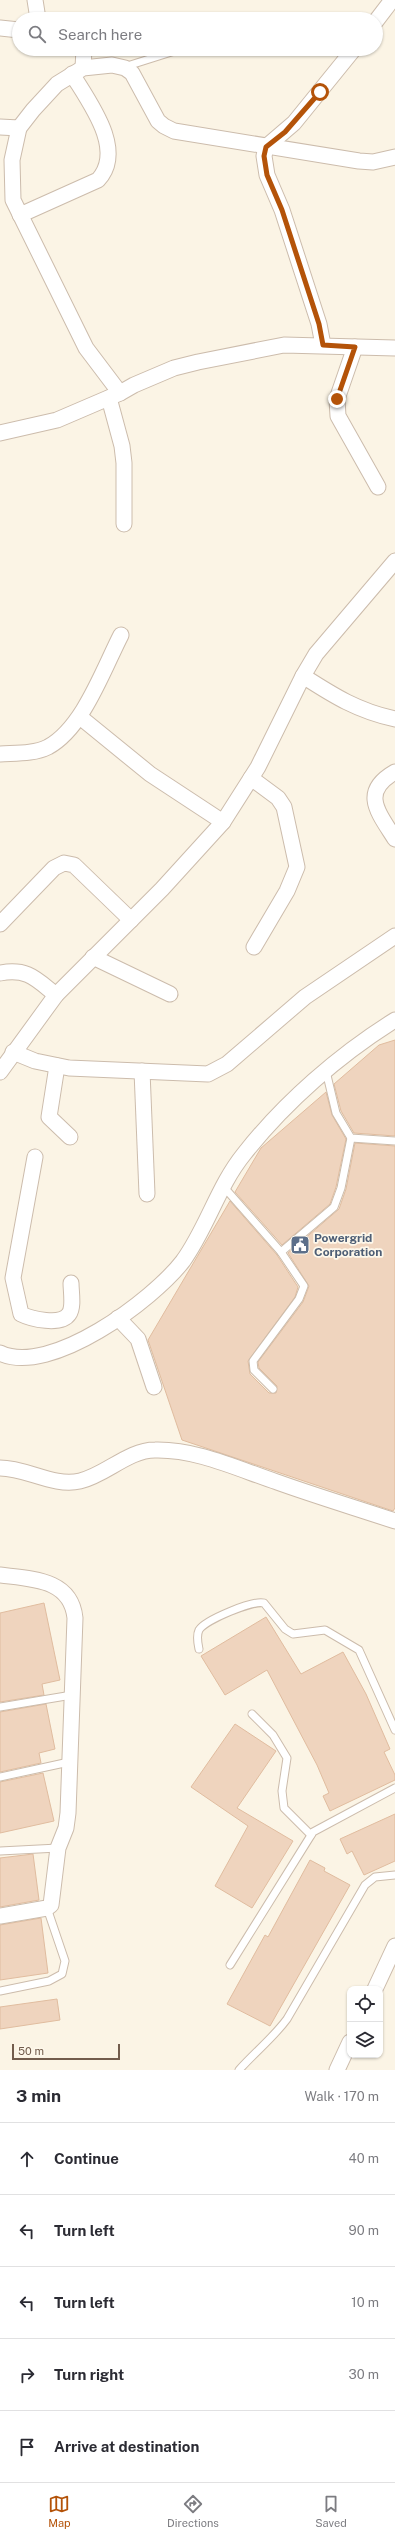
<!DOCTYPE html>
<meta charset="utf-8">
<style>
:root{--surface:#fff;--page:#f7f7f7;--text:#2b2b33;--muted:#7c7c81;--line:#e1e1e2;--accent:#b45309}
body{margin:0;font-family:"Public Sans",sans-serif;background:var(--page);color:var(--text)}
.controls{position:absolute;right:12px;bottom:12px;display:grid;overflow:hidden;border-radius:8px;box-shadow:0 1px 3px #0004}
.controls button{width:36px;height:36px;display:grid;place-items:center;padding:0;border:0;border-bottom:1px solid var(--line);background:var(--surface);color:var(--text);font:20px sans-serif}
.scale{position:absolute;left:12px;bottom:10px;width:108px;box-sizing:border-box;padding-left:4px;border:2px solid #725c4c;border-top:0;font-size:11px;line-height:14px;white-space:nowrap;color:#725c4c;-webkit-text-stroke:3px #fef8eb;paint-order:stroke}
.stop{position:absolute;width:12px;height:12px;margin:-9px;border:3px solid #b45309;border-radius:50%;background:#fff}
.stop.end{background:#b45309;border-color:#fff;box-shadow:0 1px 4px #0008}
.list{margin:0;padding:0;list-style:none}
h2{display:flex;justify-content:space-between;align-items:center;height:52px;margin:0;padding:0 16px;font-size:17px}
h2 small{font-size:13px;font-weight:400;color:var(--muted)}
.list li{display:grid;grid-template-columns:26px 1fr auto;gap:12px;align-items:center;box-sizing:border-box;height:72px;padding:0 16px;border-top:1px solid var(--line)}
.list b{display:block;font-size:15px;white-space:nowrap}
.list em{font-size:13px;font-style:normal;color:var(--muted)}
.icon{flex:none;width:22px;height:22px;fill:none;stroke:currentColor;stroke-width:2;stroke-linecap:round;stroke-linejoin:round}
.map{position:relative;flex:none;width:395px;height:2070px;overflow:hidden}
.search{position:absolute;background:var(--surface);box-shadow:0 1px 3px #0004;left:12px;right:12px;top:12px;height:44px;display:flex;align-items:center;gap:10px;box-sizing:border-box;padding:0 14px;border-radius:22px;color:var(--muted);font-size:15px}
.sheet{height:412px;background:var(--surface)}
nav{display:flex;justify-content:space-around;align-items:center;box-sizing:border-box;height:56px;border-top:1px solid var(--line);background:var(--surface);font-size:11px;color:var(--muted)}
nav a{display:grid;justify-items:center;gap:2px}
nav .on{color:var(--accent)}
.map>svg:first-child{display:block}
</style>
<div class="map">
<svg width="395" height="2070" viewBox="0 0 395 2070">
<rect width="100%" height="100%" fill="#fbf4e5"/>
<g fill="#efd4be" stroke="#e0bc9f">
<path d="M 395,1040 L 395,1136 L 354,1133 L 341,1111 L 334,1084 L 379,1045 Z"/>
<path d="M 326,1092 L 332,1115 L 346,1139 L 336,1187 L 330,1204 L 282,1245 L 235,1192 L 261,1148 Z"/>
<path d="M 355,1143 L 395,1146 L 395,1508 L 393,1511 L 182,1440 L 148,1340 L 230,1201 L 277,1255 L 298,1287 L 295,1297 L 248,1361 L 250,1374 L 269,1393 L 276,1393 L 277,1386 L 259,1368 L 258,1362 L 303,1302 L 309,1286 L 288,1253 L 339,1209 L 346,1189 Z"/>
<path d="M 44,1603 L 60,1680 L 42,1684 L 44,1695 L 0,1702 L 0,1613 Z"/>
<path d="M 266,1617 L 301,1674 L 343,1652 L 366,1694 L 390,1749 L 384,1752 L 395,1775 L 395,1780 L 330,1811 L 323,1796 L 329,1793 L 317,1765 L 267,1670 L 225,1695 L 201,1656 Z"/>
<path d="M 46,1704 L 55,1749 L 39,1753 L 41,1763 L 0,1772 L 0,1712 Z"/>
<path d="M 235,1724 L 276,1751 L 237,1808 L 293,1841 L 252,1908 L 215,1886 L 248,1826 L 191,1787 Z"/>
<path d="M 43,1773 L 54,1821 L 0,1833 L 0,1782 Z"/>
<path d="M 395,1814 L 395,1861 L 364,1875 L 352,1851 L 347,1854 L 340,1839 Z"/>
<path d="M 33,1854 L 39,1900 L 0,1907 L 0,1858 Z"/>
<path d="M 310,1860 L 325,1868 L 324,1871 L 350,1885 L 270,2026 L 227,2004 L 265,1935 L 268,1937 Z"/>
<path d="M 41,1918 L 48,1973 L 0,1980 L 0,1925 Z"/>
<path d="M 57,1999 L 60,2020 L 0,2029 L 0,2007 Z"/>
</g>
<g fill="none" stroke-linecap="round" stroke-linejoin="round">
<defs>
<g id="service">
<path d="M 124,67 L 181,49"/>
<path d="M 326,1071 L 336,1113 L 351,1138 L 395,1141"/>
<path d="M 223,1186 L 281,1252 L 304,1286 L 299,1299 L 253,1361 L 254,1370 L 273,1389"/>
<path d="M 281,1252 L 334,1207 L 341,1188 L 351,1138"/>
<path d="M 199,1649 C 198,1644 196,1636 199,1630 C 205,1620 253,1600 264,1603 L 285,1629 L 293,1634 L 325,1630 L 359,1650 L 395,1730"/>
<path d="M 0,1707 L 72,1695"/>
<path d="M 252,1714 L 273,1735 L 287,1758 L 282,1791 L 284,1808 L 311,1835"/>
<path d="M 0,1777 L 69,1762"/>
<path d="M 0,1851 L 58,1848"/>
<path d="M 230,1965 L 313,1832 L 395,1788"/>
<path d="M 0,1991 L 49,1981 L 62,1974 L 65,1961 L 47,1908"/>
<path d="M 239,2070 C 255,2052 273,2038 287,2019 L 365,1885 L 375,1877 L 395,1875"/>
</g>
<g id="minor">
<path d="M 35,0 L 38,19"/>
<path d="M 376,21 L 392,0"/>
<path d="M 0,28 L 19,30"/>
<path d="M 83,68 L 84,49"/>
<path d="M 0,127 L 19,128"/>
<path d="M 20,215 L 98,180 C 126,150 89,102 72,74"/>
<path d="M 323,345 L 319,324 L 282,210 L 267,175 L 264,156 L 266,147 L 294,123 L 354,49"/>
<path d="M 355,347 L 337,399 L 338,416 L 378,487"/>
<path d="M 120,393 L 86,348 L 13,200 L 12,160 L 19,128 L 33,110 L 57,84 L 83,68 L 112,65 L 125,68 L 132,73 L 158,121 L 164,126 L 174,131 L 359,161 L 373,162 L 395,157"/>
<path d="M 109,398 L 122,446 L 124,463 L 124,524"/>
<path d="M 0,433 L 57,420 L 120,393 L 134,385 L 174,368 L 198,362 L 284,345 L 395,348"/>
<path d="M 303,676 C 334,696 358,711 395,719"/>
<path d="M 80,717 L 150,774 L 223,822"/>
<path d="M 0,754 C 16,753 34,754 48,747 C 83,728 103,670 121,635"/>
<path d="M 395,772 C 360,792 378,812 395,839"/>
<path d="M 251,778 L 278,798 L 284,807 L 297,867 L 287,891 L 254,947"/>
<path d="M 0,924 L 54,868 L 64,863 L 74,865 L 131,920"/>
<path d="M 93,957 L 170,994"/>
<path d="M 0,973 C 28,968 36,979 56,995"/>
<path d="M 13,1052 L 35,1061 L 69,1068 L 208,1074 L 227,1064 L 305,997 L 395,936"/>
<path d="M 57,1066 L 49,1117 L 70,1137"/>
<path d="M 142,1071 L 147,1194"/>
<path d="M 0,1072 L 56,995 L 162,889 L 223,822 L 258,767 L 303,676 L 316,654 L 395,561"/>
<path d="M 35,1157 L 13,1278 L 21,1314 C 31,1319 61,1326 69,1314 C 74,1307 71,1292 71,1283"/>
<path d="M 118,1318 L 138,1339 L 154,1387"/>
<path d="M 0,1353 C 50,1377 153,1300 183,1261 C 207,1228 218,1186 244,1154 C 285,1102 339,1055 395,1020"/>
<path d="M 0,1468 C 27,1468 53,1487 80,1481 C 106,1475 128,1450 155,1450 C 197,1449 238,1469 277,1482 C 316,1496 356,1508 395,1521"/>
<path d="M 0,1575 C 32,1579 71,1579 75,1618 L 68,1813 L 66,1828 L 58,1848 L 51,1905 L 47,1908 L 0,1916"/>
<path d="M 375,1989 L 395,1946"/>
<path d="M 337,2070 L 350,2042"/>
</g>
</defs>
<use href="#service" stroke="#ccbcac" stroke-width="9"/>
<use href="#minor" stroke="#ccbcac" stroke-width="17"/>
<use href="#service" stroke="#fff" stroke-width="7"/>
<use href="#minor" stroke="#fff" stroke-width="15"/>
</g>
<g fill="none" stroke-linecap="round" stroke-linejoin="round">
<path stroke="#b45309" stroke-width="5" d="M 320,92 L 285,132 L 266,147 L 264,156 L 267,175 L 282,210 L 319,324 L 323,345 L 355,347 L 337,399"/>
</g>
<defs>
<symbol id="civic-square" viewBox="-11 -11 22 22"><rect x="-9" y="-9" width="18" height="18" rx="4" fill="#5c6f8a" stroke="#fef8eb"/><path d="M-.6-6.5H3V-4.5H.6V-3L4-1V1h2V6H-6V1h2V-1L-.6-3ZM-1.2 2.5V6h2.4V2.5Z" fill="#fff"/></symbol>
</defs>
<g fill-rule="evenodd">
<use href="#civic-square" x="289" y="1234" width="22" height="22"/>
</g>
<g text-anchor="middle" stroke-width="3.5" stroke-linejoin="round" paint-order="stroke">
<g font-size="12" font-weight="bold" fill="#4e5e75" stroke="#fef8eb" text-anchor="start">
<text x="314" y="1242">Powergrid<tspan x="314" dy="14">Corporation</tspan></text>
</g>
</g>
</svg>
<div class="controls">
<button><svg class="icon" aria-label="locate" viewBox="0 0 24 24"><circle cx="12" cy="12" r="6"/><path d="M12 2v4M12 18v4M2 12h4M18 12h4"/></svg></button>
<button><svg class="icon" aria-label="layers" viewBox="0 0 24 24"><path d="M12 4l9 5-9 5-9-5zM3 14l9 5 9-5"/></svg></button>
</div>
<div class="scale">50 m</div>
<div class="stop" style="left:320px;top:92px"></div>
<div class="stop end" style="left:337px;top:399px"></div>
<div class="search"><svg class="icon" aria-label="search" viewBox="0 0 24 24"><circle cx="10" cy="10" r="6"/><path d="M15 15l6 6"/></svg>Search here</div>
</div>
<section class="sheet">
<h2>3 min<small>Walk · 170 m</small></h2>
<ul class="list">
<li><svg class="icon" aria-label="ahead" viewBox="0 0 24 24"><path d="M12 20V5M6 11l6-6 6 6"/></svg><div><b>Continue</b></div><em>40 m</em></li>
<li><svg class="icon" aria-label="left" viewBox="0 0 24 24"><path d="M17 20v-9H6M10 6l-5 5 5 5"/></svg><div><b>Turn left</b></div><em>90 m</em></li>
<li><svg class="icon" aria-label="left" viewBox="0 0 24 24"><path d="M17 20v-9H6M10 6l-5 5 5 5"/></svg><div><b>Turn left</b></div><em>10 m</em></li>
<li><svg class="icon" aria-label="right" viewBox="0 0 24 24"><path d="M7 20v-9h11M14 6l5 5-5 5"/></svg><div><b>Turn right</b></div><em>30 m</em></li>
<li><svg class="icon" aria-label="arrive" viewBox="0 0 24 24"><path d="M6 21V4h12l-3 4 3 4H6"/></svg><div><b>Arrive at destination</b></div></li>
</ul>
</section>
<nav>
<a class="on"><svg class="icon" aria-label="map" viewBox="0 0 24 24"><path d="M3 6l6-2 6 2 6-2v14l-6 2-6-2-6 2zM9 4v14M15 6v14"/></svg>Map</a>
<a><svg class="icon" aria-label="directions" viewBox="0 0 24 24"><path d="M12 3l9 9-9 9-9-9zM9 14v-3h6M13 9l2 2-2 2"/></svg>Directions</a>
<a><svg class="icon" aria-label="saved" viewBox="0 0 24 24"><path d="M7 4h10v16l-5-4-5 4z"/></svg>Saved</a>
</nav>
